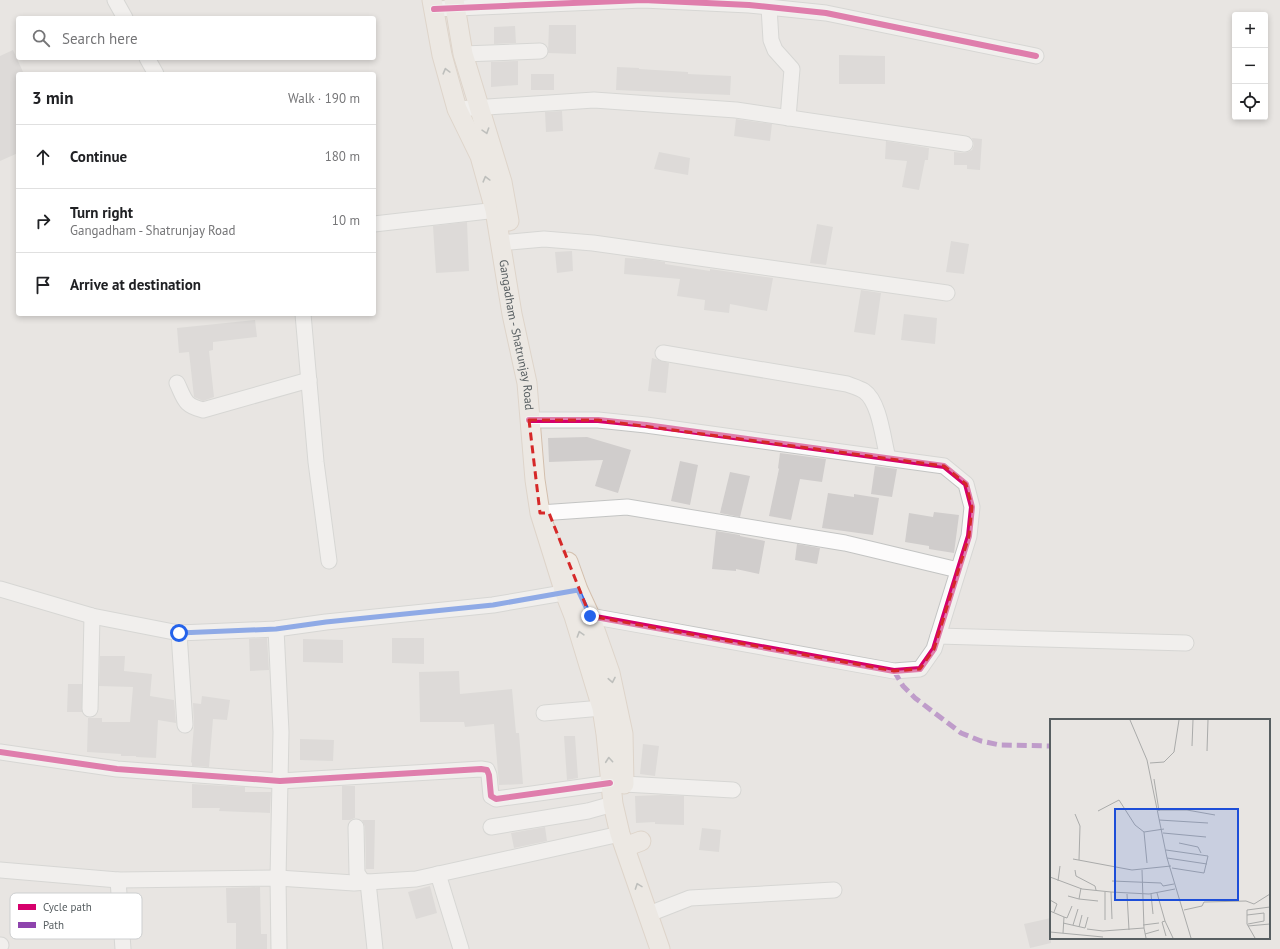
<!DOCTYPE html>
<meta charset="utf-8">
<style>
:root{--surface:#fff;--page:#f2f2f2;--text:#202124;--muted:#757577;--line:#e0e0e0}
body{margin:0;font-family:"PT Sans",sans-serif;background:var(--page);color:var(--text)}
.controls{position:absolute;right:12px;top:12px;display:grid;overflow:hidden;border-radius:4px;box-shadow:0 2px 6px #0003}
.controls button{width:36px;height:36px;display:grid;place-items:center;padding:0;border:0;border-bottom:1px solid var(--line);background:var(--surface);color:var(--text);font:20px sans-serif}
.stop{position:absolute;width:12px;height:12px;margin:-9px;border:3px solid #2563eb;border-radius:50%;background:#fff}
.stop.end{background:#2563eb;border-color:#fff;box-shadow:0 1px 4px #0008}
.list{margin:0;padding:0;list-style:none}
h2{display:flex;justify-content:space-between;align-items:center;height:52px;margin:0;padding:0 16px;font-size:17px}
h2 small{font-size:13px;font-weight:400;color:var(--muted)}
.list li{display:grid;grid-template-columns:26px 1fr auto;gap:12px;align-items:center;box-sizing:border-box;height:64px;padding:0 16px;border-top:1px solid var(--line)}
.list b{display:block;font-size:15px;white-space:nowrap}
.list p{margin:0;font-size:13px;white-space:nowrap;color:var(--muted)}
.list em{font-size:13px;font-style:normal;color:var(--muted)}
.icon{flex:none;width:22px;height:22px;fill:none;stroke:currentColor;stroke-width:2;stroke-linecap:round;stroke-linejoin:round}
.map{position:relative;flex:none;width:1280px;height:949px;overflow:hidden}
.search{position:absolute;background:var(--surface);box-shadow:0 2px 6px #0003;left:16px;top:16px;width:360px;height:44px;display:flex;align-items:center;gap:10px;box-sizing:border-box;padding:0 14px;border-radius:4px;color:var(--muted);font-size:15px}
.panel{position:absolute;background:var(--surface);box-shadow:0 2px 6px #0003;left:16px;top:72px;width:360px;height:244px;border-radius:4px}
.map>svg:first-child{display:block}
</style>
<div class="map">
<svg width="1280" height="949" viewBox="0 0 1280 949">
<rect width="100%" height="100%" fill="#e8e5e2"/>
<g fill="#d0cdcc">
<path d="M 549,25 L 576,25 L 576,54 L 548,53 Z"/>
<path d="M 515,26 L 516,43 L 494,44 L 494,27 Z"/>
<path d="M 13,50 L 24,74 L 18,74 L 18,153 L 0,161 L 0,56 Z"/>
<path d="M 839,55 L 885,56 L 885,84 L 839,84 Z"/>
<path d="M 518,61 L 518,85 L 491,87 L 491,62 Z"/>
<path d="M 617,67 L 639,68 L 639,69 L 688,72 L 688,74 L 731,76 L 730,95 L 616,90 Z"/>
<rect x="531" y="74" width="23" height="16"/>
<path d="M 562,111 L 563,131 L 546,132 L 545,112 Z"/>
<path d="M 736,119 L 772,124 L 770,141 L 734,136 Z"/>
<path d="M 972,138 L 982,139 L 980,170 L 967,169 L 967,165 L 954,165 L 954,152 L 964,153 L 968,152 L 972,150 L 974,145 Z"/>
<path d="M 886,141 L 929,148 L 928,160 L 925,160 L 919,190 L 902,187 L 907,161 L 885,159 Z"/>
<path d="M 659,152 L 690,158 L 688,175 L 654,169 Z"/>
<path d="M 467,222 L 469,271 L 436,273 L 433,226 Z"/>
<path d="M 817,224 L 833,227 L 826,265 L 810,263 Z"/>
<path d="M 951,241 L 969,244 L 964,274 L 946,272 Z"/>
<path d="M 572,251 L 573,271 L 557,273 L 555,252 Z"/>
<path d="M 625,258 L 645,259 L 665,262 L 665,264 L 710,271 L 710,269 L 773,278 L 767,311 L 730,304 L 729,313 L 704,310 L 705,300 L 677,296 L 680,279 L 624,274 Z"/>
<path d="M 861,290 L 881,293 L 875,335 L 854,332 Z"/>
<path d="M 904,314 L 937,318 L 935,344 L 901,340 Z"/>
<path d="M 255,320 L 257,337 L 213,342 L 213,350 L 209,351 L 214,397 L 203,401 L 194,397 L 189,352 L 179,353 L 177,328 Z"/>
<path d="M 652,358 L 669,363 L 666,393 L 648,391 Z"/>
<path d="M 587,437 L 631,450 L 618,493 L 595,486 L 603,460 L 549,462 L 548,438 Z"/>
<path d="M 780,453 L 826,459 L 822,482 L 800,479 L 791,520 L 769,516 L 779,469 L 778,468 Z"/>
<path d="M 680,461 L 698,465 L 690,505 L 671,501 Z"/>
<path d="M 875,466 L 897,469 L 892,497 L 871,494 Z"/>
<path d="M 730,472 L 750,476 L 740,517 L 720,513 Z"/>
<path d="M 828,493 L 854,497 L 854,494 L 879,498 L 873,535 L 822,528 Z"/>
<path d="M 934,512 L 959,515 L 954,553 L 929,549 L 929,546 L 905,542 L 909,513 L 933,517 Z"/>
<path d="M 716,531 L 740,535 L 740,536 L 765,541 L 759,574 L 736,569 L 736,571 L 712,569 Z"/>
<path d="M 797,544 L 820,548 L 817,564 L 795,560 Z"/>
<path d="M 267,638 L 269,670 L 250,671 L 249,639 Z"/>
<path d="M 392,638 L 424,638 L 424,664 L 392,663 Z"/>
<path d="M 303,639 L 343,640 L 343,663 L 303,662 Z"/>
<path d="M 100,656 L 125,656 L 124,671 L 152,674 L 150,696 L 174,700 L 176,723 L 158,720 L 156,758 L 136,757 L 136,756 L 121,756 L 121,754 L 87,752 L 88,718 L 102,718 L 102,722 L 130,722 L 133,687 L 99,686 Z"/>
<path d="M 459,671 L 460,694 L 512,689 L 516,733 L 519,733 L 523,784 L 499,785 L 494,724 L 465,727 L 464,722 L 420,722 L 419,672 Z"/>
<path d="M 68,684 L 82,684 L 82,712 L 67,712 Z"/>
<path d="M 202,696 L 230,700 L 227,720 L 213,719 L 209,767 L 192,766 L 192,763 L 191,762 L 194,725 L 193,703 L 201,704 Z"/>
<path d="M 564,736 L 575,736 L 578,778 L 567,780 Z"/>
<path d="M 300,739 L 334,740 L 333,761 L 300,760 Z"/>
<path d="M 643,744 L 659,746 L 655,776 L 640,774 Z"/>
<path d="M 192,784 L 245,787 L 245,792 L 271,792 L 270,813 L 219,811 L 220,808 L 192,808 Z"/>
<path d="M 342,786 L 355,786 L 355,818 L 350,820 L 342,820 Z"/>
<path d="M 661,795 L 684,796 L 684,825 L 655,824 L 655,822 L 636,823 L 635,796 Z"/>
<path d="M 362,820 L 375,820 L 374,869 L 366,869 L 365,827 Z"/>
<path d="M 545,827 L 547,841 L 514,848 L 511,833 Z"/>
<path d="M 702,828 L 721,830 L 719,852 L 699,850 Z"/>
<path d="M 430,886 L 437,913 L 416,919 L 408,892 Z"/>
<path d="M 260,887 L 261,934 L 267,934 L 267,949 L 236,949 L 236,923 L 227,923 L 226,888 Z"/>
<path d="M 1051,918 L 1051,943 L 1030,948 L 1024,924 Z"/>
</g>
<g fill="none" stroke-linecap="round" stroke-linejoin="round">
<defs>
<g id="minor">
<path d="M 115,0 L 125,18"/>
<path d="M 769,7 L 771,40 L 775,50 L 792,69 L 788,118"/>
<path d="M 434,9 L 643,0 L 749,5 L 826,13 L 1036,56"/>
<path d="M 463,54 L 540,51"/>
<path d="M 147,58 L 156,74"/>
<path d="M 457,109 L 594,100 L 736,110 L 965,144"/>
<path d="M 374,224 L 506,209"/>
<path d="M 500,243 L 544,239 L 593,243 L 947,293"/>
<path d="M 303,314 L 316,462 L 329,561"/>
<path d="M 663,353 L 847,384 C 852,386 859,388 864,391 C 880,402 883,440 888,458"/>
<path d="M 177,383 C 185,400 184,405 203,410 L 309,380"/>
<path d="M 529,420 L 598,420 L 646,425 L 944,466 L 966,484 L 972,507 L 969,536 L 934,649 L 920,669 L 894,671 L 590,616"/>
<path d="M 540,513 L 627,507 L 845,543 L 958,570"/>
<path d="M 0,589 L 92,616 L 179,633 L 276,629 L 326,622 L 493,605 L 575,591"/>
<path d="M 276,629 L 281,732 L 278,878 L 279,949"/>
<path d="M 179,633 L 185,725"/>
<path d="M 938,636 L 1186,643"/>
<path d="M 90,709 L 92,616"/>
<path d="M 544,713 L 602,708"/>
<path d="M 0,752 L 117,769 L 280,781 L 481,769 L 487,770 L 489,775 L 491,796 L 496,799 L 610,783"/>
<path d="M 624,784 L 733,790"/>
<path d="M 356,827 L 357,873 L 363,882"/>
<path d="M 491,827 L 588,811 L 613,804"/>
<path d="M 0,870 L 118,880 L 278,878 L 354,883 L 368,882 L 416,879 L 620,834"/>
<path d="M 438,874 L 461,949"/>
<path d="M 118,880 L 123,949"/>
<path d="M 368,882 L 375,949"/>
<path d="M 649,914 L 690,898 L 834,890"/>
<path d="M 0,945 L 1,945"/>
</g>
<g id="major">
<path id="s1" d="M 432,0 L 442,55 L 457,109 L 480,156 L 495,210 L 512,314 L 527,383 L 535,480 L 540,513 L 565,593 L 574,616 L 602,708 L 606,734 L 613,804 L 620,834 L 660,949"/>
<path d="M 454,0 L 463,54 L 502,182 L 509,221"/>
<path d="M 568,562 L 578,590 L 590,616 L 610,673 L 623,734 L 624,784"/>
<path d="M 625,847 L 641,841"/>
</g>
</defs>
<use href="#minor" stroke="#c3c4c3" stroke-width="17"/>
<use href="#major" stroke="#d3bfad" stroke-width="21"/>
<use href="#minor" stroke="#fcfbfb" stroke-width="15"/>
<use href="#major" stroke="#f1ece5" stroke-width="19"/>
<path stroke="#8e44ad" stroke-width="5" stroke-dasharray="10 5" stroke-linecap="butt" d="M 894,671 L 903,686 L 915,698 L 961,733 L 981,741 L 1000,745 L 1051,746"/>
<defs>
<g id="cycleway">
<path d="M 434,9 L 643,0 L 749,5 L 826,13 L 1036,56"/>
<path d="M 529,420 L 598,420 L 646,425 L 944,466 L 966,484 L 972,507 L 969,536 L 934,649 L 920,669 L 894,671 L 590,616"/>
<path d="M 0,752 L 117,769 L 280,781 L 481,769 L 487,770 L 489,775 L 491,796 L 496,799 L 610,783"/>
</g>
</defs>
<use href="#cycleway" stroke="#fff" stroke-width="8"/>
<use href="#cycleway" stroke="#d6006c" stroke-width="6"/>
</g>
<defs><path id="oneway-chevron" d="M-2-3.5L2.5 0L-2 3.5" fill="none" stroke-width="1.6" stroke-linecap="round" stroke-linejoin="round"/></defs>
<g stroke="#8d908f">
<use href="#oneway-chevron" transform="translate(446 71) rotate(-105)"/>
<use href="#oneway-chevron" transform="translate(486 131) rotate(72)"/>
<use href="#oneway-chevron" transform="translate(486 179) rotate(-105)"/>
<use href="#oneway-chevron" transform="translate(580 634) rotate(-107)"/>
<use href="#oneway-chevron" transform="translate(612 680) rotate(79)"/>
<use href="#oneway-chevron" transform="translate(609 760) rotate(-95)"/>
<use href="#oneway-chevron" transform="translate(638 886) rotate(-110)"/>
</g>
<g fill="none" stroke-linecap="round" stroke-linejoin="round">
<path stroke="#2563eb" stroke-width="5" d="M 179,633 L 276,629 L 326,622 L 493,605 L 578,590 L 590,616"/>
</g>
<path d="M0 0H1280V949H0ZM 529,420 L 598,420 L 944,466 L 966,484 L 972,507 L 969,536 L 934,649 L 920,669 L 894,671 L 590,616 L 549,513 L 540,513 Z" fill="#e8e5e2" fill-opacity=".55" fill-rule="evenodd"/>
<path fill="none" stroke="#d62828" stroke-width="3" stroke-dasharray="8 5" stroke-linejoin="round" d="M 529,420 L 598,420 L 944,466 L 966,484 L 972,507 L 969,536 L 934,649 L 920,669 L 894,671 L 590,616 L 549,513 L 540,513 Z"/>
<g text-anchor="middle" stroke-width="3" stroke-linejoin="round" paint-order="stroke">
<g font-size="12" fill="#575e61" stroke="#fff">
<text dy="4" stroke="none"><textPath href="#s1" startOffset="347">Gangadham - Shatrunjay Road</textPath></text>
</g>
</g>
<g transform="translate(1050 719)">
<rect width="220" height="220" fill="#e8e5e2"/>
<path fill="none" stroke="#aaabaa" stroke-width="1" d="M 80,1 L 97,41 L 117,139 L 141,219M 142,27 L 143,1M 157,32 L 158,1M 100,44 L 114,43 L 124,33 L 129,1M 104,60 L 109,92M 108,91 L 137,91 L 165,96M 48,92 L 69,81 L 85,106 L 94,113M 25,95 L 30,107 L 29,141M 109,101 L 158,104M 113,114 L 156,118M 129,124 L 148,128 L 151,134M 116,131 L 158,137 L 154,154 L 122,149M 117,139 L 157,145M 23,140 L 82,151 L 121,147M 97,144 L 94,113 L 114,110M 25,151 L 26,157 L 45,167 L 46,171M 92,151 L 94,209M 0,158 L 32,170 L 61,173 L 99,175 L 125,170M 8,162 L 10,147M 62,162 L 111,164 L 113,167 L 124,165M 61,173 L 62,200M 107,174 L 115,202M 77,175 L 79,211M 101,175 L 103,195M 18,177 L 29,180 L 31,169M 29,180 L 48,182M 0,181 L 7,185 L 4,193M 134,191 L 152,187 L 154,183 L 196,182 L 204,185 L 220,175M 0,192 L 14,198 L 13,214M 197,196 L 214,194 L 214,202 L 198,205M 14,198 L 17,199 L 22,187M 55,201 L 55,173M 13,204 L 35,209 L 38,198M 23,206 L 28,190M 93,206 L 109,204M 198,207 L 220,205M 29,208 L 32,196M 37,210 L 53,212 L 94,209 L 96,219M 0,213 L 53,218M 95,215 L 109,211M 116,217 L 112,203 L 115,202 L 123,219M 205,219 L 197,205 L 197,191 L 220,188"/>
<path fill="#1d4ed8" fill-opacity="0.15" stroke="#1d4ed8" stroke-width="2" d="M 65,90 L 188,90 L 188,181 L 65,181 Z"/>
<rect width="220" height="220" fill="none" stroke="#575e61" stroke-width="2"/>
</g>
<rect x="10" y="893" width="132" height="46" rx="6" fill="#fff" stroke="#cdcfd0" stroke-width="1"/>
<rect x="18" y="904" width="18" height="6" fill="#d6006c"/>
<rect x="18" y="922" width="18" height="6" fill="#8e44ad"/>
<g font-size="11" fill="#575e61">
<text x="43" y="911">Cycle path</text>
<text x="43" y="929">Path</text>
</g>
</svg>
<div class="controls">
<button>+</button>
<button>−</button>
<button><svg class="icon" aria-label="locate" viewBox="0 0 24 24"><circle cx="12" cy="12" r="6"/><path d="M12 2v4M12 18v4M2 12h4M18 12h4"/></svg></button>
</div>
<div class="stop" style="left:179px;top:633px"></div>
<div class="stop end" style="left:590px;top:616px"></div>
<div class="search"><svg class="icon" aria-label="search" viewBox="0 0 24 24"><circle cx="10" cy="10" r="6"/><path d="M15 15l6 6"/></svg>Search here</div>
<section class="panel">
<h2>3 min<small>Walk · 190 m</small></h2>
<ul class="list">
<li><svg class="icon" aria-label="ahead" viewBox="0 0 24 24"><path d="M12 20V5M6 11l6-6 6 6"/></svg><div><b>Continue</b></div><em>180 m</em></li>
<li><svg class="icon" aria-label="right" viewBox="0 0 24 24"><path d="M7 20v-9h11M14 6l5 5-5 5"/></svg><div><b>Turn right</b><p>Gangadham - Shatrunjay Road</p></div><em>10 m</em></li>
<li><svg class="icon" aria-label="arrive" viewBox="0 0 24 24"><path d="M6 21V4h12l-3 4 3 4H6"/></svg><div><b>Arrive at destination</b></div></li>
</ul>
</section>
</div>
